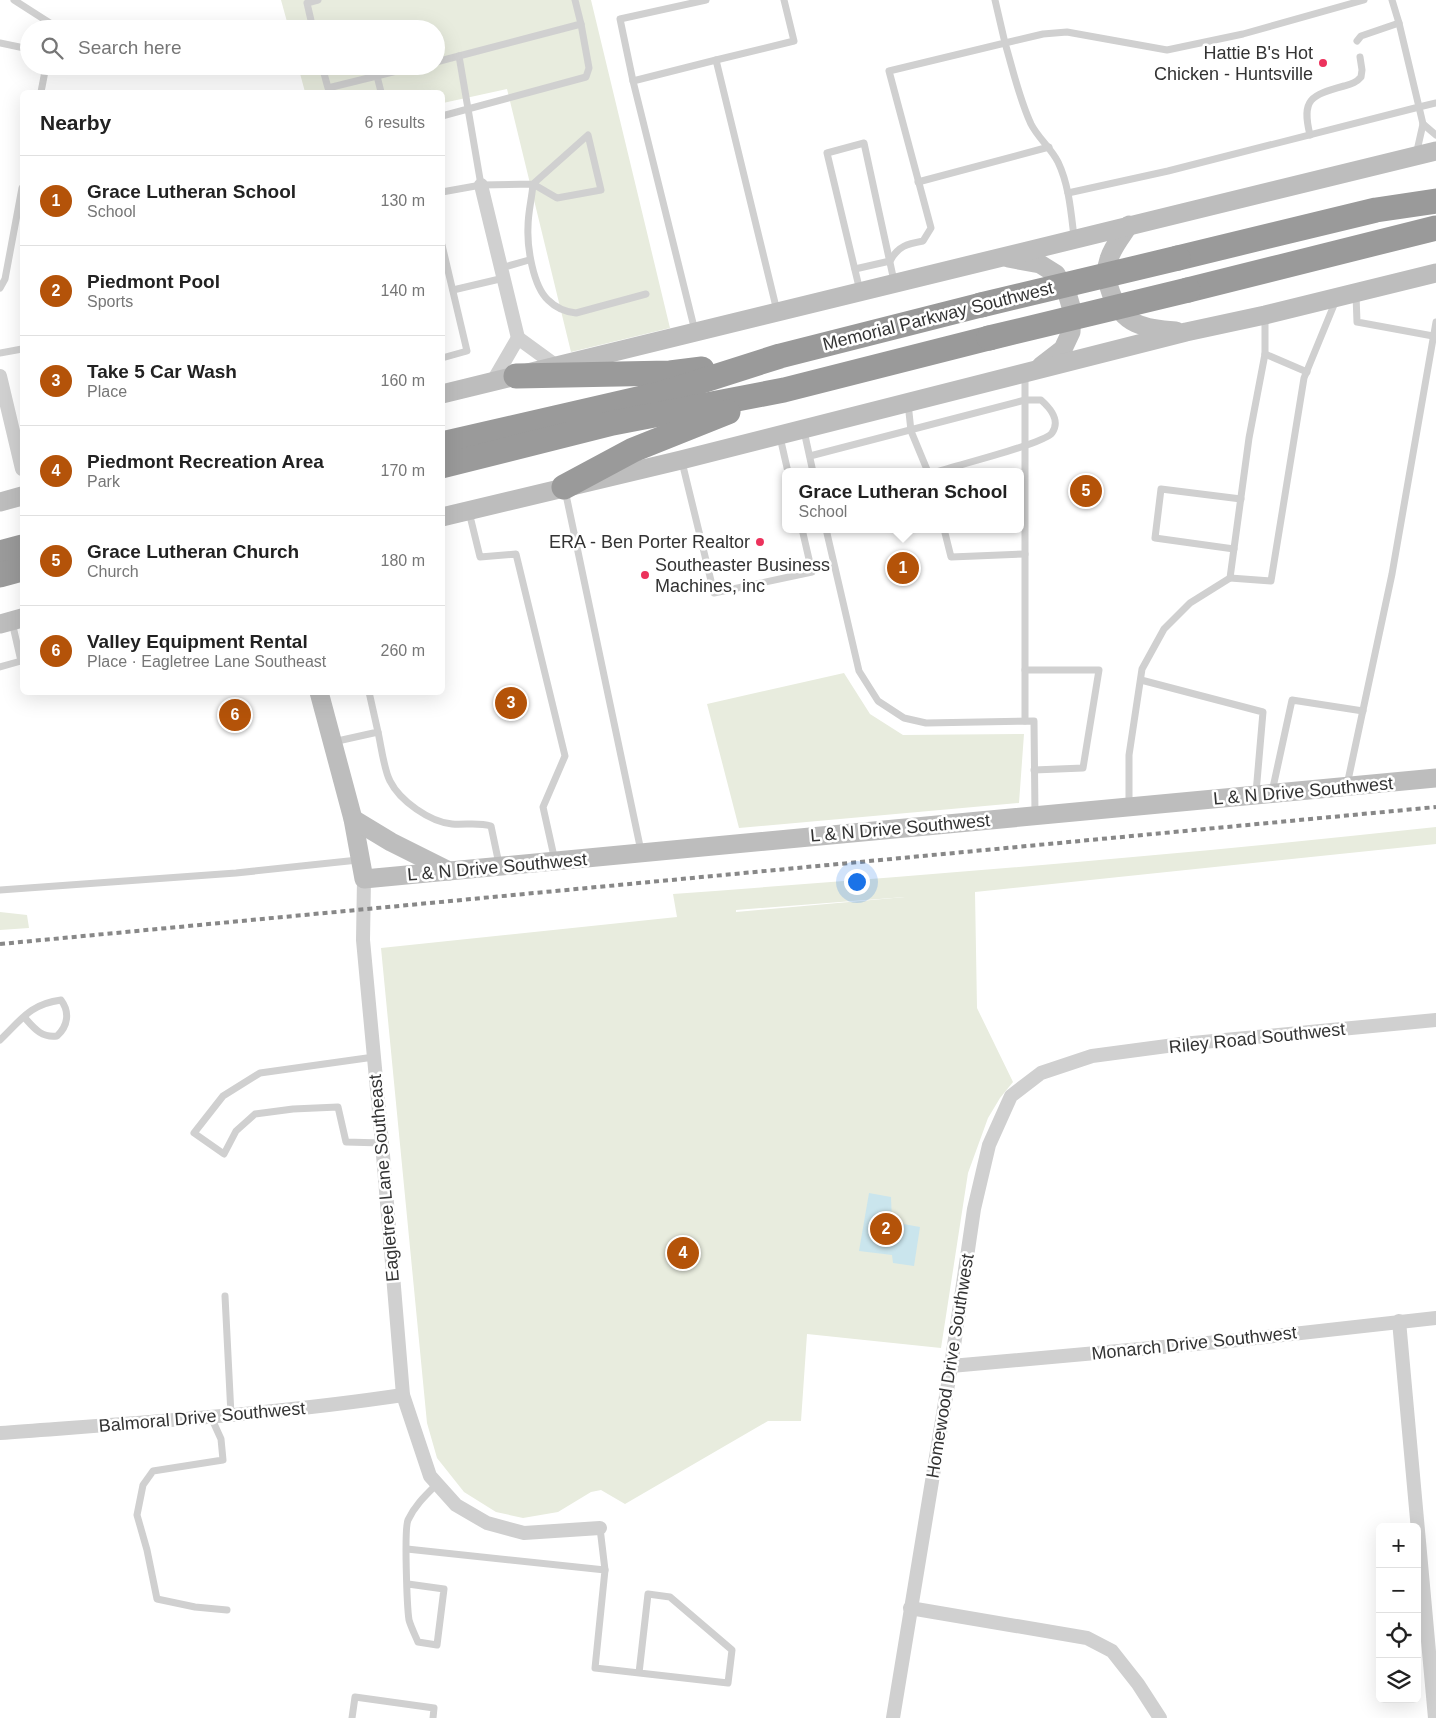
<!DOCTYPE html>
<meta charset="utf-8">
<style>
:root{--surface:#fff;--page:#f2f2f2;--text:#222;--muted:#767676;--line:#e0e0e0;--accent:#b45309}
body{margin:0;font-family:Arial,sans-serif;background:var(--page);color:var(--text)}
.controls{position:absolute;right:15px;bottom:15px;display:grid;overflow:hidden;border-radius:8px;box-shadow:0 5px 20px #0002}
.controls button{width:45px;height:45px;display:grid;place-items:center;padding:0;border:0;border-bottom:1px solid var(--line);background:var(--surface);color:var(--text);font:25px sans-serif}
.you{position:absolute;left:856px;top:881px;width:18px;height:18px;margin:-12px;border:4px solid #fff;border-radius:50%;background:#1a73e8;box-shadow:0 0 0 8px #1a73e833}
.badge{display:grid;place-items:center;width:32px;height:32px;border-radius:50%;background:var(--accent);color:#fff;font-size:16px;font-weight:700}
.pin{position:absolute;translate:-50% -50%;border:2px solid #fff;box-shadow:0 1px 5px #0006}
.popup{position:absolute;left:782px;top:468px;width:242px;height:65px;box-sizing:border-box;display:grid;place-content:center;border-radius:8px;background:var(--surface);filter:drop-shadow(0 1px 4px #0005);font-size:16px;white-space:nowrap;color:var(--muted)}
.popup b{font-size:19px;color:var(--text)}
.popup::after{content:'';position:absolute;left:50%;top:100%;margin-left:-10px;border:10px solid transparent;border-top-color:var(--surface)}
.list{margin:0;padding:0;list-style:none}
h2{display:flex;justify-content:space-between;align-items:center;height:65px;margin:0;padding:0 20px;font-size:21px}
h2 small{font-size:16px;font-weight:400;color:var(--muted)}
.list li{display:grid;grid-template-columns:32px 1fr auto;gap:15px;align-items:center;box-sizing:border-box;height:90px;padding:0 20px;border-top:1px solid var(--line)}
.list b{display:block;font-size:19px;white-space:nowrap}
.list p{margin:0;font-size:16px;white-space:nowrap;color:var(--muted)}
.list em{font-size:16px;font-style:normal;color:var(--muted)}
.icon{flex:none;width:28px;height:28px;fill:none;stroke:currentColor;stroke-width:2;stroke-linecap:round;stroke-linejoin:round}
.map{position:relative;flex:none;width:1436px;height:1718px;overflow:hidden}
.search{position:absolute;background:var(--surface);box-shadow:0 5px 20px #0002;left:20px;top:20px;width:425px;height:55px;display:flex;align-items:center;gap:12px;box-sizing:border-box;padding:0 18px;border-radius:28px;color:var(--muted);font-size:19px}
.panel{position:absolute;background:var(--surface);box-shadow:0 5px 20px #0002;left:20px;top:90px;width:425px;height:605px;border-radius:8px}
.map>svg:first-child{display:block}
</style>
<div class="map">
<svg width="1436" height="1718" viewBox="0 0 1436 1718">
<rect width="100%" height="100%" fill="#fff"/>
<g fill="#e8ecde" fill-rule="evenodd">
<path d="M 281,0 L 591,0 L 670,328 L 571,352 L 507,89 L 443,103 L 442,92 L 305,92 L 298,66 L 436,66 L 436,29 L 289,29 Z"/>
<path d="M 844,673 L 870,714 L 903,735 L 1024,734 L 1019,803 L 739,828 L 707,704 Z"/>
<path d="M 1436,827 L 1436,844 L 975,892 L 977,1008 L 1013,1082 L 1000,1098 L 988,1118 L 968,1173 L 941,1348 L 807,1334 L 801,1421 L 768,1421 L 625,1504 L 601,1490 L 591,1492 L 558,1512 L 523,1518 L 496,1512 L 464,1492 L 437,1458 L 427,1423 L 381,948 L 677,917 L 673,894 C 927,875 1182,855 1436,827 ZM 905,897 L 736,912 L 736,910 Z"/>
<path d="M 0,912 L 27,915 L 29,928 L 0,930 Z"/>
</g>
<path fill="#cae5ed" d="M 869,1193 L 891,1197 L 892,1222 L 920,1227 L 914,1266 L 893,1263 L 892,1255 L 859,1251 Z"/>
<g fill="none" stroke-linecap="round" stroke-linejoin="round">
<g stroke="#d0d0d0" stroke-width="7">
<path d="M 14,0 L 53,25 L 53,29"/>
<path d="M 313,29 L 307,3 L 318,0"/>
<path d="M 1357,41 L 1361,36 L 1399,23"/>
<path d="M 0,43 L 29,49"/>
<path d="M 459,56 L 481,185"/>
<path d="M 716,60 L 794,41 L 784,0"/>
<path d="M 436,62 L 581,24 L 575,0"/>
<path d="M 322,66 L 328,88 L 417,66"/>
<path d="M 377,76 L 381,92"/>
<path d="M 633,81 L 620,19 L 706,0"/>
<path d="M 41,92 L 46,66"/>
<path d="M 442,116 L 586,77 L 589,68 L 581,24"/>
<path d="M 1423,124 L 1436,135"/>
<path d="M 1310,135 C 1301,99 1311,95 1344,86 C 1351,84 1356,83 1361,77 L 1362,70 L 1360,57"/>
<path d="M 1416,155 L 1423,124 L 1419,107 L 1436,103"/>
<path d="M 918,182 L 1049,147"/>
<path d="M 442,192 L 481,185 L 533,184 L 588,135 L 601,190 L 557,198 L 533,184 C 532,198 528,212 528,227 C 527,247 533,286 548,300 C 556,308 566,312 576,313 L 646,294"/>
<path d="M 1068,193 L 1168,171 L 1419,107 L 1399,23 L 1392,0"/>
<path d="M 1074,237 C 1071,212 1069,185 1058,162 C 1051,148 1038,138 1031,124 C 1019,98 1013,70 1005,43 L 1043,34 L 1067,32 L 1167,50 L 1243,34 L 1364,0"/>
<path d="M 442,245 L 467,351 L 442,358"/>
<path d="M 501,268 L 529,260"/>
<path d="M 855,269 L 890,261 C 898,246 907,244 923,241 L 931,228 L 889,71 L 1005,43 L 995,0"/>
<path d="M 0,288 L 5,279 L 22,188"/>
<path d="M 453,290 L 504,278"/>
<path d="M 860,291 L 827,153 L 864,143 L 894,281"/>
<path d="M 1356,295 L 1357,322 L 1433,336"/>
<path d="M 695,331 L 633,81 L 716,60 L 777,311"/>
<path d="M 0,353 L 22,349"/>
<path d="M 1265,354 L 1307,372"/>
<path d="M 908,403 L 911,431 L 928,472"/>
<path d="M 804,431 L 813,472"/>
<path d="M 780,437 L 788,472"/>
<path d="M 810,456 L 1025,400 L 1041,400 C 1050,408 1061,420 1052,433 C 1044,444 954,466 936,472"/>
<path d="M 682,462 L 714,593 L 812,572 L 802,529"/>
<path d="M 565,490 L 641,851"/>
<path d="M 469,512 L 480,557 L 516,554 L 565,756 L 543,807 L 555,861"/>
<path d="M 826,529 L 859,671 L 878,701 L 904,718 L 926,723 L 1034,721 L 1035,814"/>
<path d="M 944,529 L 951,557 L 1025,554"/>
<path d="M 1234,549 L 1155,538 L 1161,489 L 1241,499"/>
<path d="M 1230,578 L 1271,581 L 1304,378 L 1336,300"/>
<path d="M 0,667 L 21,661 L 12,622"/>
<path d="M 1025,670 L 1025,375"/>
<path d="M 1141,680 L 1263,712 L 1256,793"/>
<path d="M 1025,721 L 1025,670 L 1099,670 L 1083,768 L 1034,770"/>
<path d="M 378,732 C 381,745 384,770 390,781 C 400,801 430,822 452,824 C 466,825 478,822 491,826 L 499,864"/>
<path d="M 333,742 L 378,732 L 369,692"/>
<path d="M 1347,785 L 1392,574 L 1436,322"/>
<path d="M 1272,792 L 1292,700 L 1363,711"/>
<path d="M 1129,805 L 1129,755 L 1142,669 L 1164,629 L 1190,603 L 1230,578 L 1249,438 L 1265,354 L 1265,316"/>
<path d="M 0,890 L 236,873 L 358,860"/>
<path d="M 0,1040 C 21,1020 30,1004 61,1000 C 70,1012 68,1026 57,1036 C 41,1038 34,1028 24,1017"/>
<path d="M 374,1057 L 260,1073 L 223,1096 L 194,1133 L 224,1154 L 236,1131 L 255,1114 L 293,1109 L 338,1107 L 346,1142 L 382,1143"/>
<path d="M 225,1296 L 231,1415"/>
<path d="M 211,1417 L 221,1439 L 223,1460 L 153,1471 L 143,1485 L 137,1515 L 147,1550 L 157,1599 L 195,1607 L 227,1610"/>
<path d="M 600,1528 L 605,1570"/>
<path d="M 407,1549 L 605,1570 L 595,1668 L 728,1683 L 732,1650 L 670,1597 L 648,1594 L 639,1673"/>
<path d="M 408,1584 L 444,1589 L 437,1645 L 418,1642 C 415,1635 411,1627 409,1620 C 407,1607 404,1529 408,1520 C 415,1505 426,1495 437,1484"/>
<path d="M 352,1718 L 355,1697 L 434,1708 L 433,1718"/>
</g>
<g stroke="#d0d0d0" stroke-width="14">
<path d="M 481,185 L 518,338"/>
<path d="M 0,376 L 22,469"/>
<path d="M 493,381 L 518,338 L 555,365"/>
<path d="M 364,879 L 363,940 L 382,1143 L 403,1395 L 430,1476 L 456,1505 L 487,1523 L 524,1533 L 600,1528"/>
<path d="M 1399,1321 L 1435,1718"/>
<path d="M 951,1366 L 1229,1341 L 1436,1318"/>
<path d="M 0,1433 C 134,1423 269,1415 403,1395"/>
<path d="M 910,1608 L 1087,1638 L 1112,1651 L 1138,1684 L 1160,1718"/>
<path d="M 893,1718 L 951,1366 L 974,1209 L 989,1145 L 1011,1096 L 1041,1073 L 1092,1056 L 1182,1044 L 1436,1020"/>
</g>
<g stroke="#bdbdbd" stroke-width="19">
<path d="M 1129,225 C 1122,236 1113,246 1109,259 C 1105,270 1107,282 1111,293 C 1122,325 1145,329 1176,331"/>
<path d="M 1008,258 L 1040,264 L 1056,274 L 1067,293 L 1072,310 L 1071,332 L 1063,349 L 1041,366"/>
<path d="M 442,394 L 1436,151"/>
<path d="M 0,502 L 22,496"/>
<path d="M 442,517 L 681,460 L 1186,332 L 1265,315 L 1436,273"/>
<path d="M 0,624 L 22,618"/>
<path d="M 319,692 L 353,819 L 364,879 L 1436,778"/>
<path d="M 353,819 L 391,842 L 449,871"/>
</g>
<g stroke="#9a9a9a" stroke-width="25">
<path d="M 1178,258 L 1376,210 L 1436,201"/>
<path d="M 1188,290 L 1436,228"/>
<path d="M 516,376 L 670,373 L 702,369"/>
<path d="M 442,444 L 664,393 L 780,356 L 981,305"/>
<path d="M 442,466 L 613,423 L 784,390 L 989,338"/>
<path d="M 564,487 L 633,450 L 728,412"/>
<path d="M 0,553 L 22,547"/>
<path d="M 0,575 L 22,569"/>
</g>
<path stroke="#888" stroke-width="4" stroke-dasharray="5 4" stroke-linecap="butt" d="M 0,944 L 1436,807"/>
<g stroke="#9a9a9a" stroke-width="25">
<path d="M 981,305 L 1178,258"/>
<path d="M 989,338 L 1188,290"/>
</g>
</g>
<g fill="#ec325c" stroke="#fff" stroke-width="2">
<circle cx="1323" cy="63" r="5"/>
<circle cx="760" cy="542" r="5"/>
<circle cx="645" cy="575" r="5"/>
</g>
<g text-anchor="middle" stroke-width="5" stroke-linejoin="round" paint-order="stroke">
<g font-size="18" fill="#333" stroke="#fff" text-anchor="end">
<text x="1313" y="59">Hattie B's Hot<tspan x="1313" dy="21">Chicken - Huntsville</tspan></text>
<text x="750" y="548">ERA - Ben Porter Realtor</text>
<text x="655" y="571" text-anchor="start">Southeaster Business<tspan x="655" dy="21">Machines, inc</tspan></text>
</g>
<g font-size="18" fill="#333" stroke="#fff">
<text transform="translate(938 316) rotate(-14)" y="6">Memorial Parkway Southwest</text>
<text transform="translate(1303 791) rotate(-5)" y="6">L &amp; N Drive Southwest</text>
<text transform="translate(900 828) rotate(-5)" y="6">L &amp; N Drive Southwest</text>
<text transform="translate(497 867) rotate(-5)" y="6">L &amp; N Drive Southwest</text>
<text transform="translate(1257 1038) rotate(-6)" y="6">Riley Road Southwest</text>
<text transform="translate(384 1178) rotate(-95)" y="6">Eagletree Lane Southeast</text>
<text transform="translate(1194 1343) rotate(-6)" y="6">Monarch Drive Southwest</text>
<text transform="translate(950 1366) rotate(-81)" y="6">Homewood Drive Southwest</text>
<text transform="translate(202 1417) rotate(-5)" y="6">Balmoral Drive Southwest</text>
</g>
</g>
</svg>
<div class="controls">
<button>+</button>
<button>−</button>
<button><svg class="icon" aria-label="locate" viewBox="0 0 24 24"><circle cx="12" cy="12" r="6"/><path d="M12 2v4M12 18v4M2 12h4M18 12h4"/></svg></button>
<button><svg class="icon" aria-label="layers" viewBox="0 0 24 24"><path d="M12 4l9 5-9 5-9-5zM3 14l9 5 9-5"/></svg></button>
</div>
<div class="you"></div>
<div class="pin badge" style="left:903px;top:568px">1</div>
<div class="popup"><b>Grace Lutheran School</b>School</div>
<div class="pin badge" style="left:886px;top:1229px">2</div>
<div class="pin badge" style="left:511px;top:703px">3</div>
<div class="pin badge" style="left:683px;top:1253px">4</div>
<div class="pin badge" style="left:1086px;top:491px">5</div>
<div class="pin badge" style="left:235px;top:715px">6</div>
<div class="search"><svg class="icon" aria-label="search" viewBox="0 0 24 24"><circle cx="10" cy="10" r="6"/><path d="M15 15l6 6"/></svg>Search here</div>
<section class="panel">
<h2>Nearby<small>6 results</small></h2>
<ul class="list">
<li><span class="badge">1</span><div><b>Grace Lutheran School</b><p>School</p></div><em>130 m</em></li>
<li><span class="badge">2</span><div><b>Piedmont Pool</b><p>Sports</p></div><em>140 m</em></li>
<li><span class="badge">3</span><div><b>Take 5 Car Wash</b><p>Place</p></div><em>160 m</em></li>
<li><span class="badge">4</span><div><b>Piedmont Recreation Area</b><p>Park</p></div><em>170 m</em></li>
<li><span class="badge">5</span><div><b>Grace Lutheran Church</b><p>Church</p></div><em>180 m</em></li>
<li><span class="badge">6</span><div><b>Valley Equipment Rental</b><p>Place · Eagletree Lane Southeast</p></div><em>260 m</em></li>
</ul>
</section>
</div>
